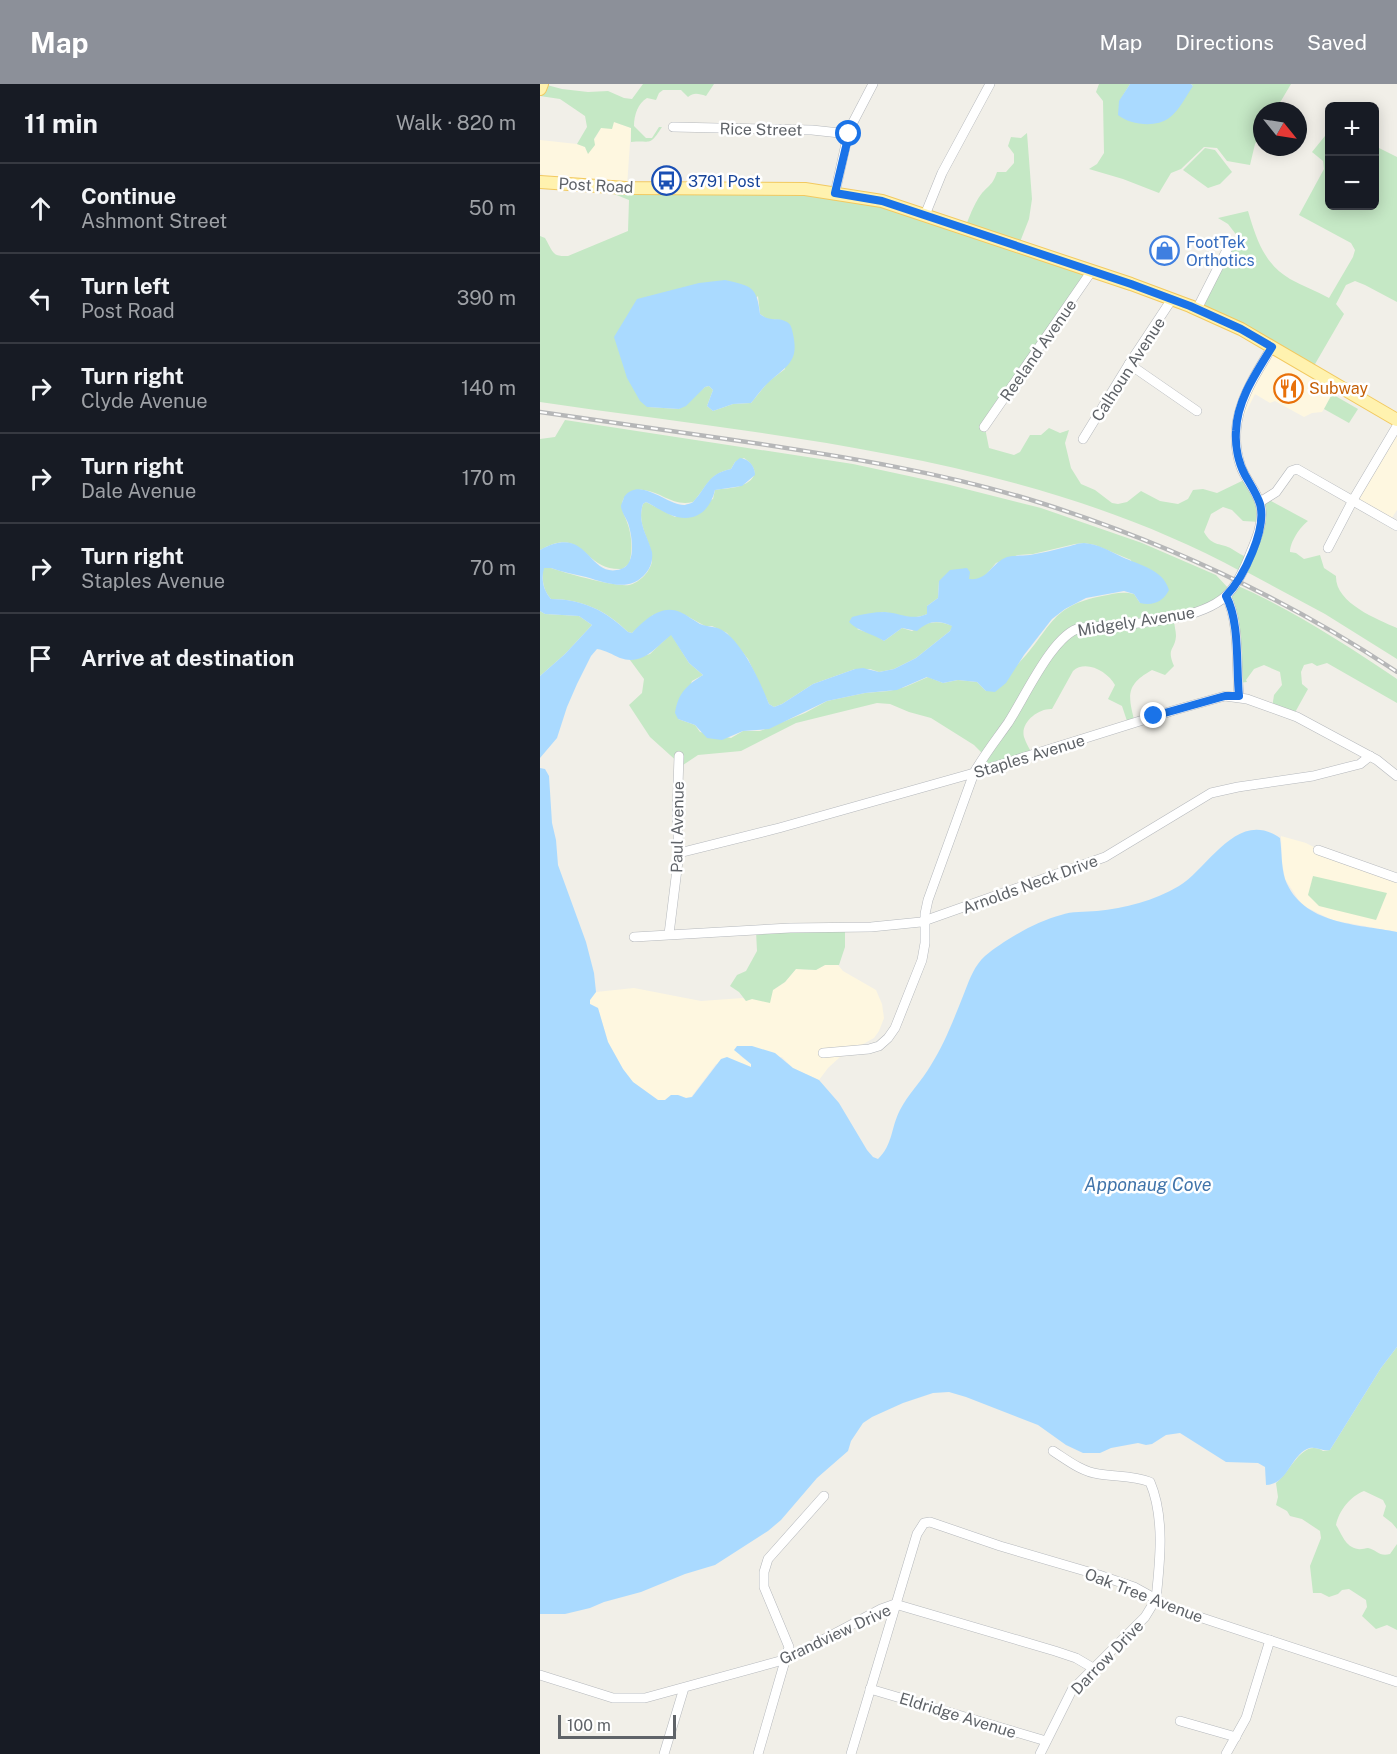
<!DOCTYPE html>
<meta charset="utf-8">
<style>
:root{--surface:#171b24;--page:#242831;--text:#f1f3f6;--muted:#9ea1a6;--line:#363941;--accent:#8c9099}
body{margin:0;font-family:"Public Sans",sans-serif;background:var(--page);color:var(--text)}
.controls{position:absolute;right:18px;top:18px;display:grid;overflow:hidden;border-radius:9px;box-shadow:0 3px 15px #0003}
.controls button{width:54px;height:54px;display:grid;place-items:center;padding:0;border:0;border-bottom:2px solid var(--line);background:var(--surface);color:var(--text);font:30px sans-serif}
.compass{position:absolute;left:713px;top:18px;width:54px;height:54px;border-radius:50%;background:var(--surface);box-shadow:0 3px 15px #0003;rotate:120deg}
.scale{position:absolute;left:18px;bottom:15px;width:118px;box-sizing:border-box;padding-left:6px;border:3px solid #5f6368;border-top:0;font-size:16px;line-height:21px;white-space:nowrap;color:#5f6368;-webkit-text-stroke:4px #fff;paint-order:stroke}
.stop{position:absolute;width:18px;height:18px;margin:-14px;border:4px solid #1a73e8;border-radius:50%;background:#fff}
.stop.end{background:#1a73e8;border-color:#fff;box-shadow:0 2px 6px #0008}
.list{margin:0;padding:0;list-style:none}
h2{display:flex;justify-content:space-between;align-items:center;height:78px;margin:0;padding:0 24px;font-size:26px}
h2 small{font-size:20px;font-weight:400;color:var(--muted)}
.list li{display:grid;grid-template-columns:39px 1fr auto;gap:18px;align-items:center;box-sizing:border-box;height:90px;padding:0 24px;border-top:2px solid var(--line)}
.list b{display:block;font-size:22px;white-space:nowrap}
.list p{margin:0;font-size:20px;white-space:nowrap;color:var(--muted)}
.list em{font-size:20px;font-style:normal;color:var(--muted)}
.icon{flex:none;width:33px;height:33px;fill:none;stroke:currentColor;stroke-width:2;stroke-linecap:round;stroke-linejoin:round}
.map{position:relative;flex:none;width:857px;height:1670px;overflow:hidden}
header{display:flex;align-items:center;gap:36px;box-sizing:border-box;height:84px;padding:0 30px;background:var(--accent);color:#fff}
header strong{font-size:28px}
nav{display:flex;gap:33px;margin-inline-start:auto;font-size:21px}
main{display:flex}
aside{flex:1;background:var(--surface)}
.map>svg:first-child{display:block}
</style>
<header>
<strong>Map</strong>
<nav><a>Map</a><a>Directions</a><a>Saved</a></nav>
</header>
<main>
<aside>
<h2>11 min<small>Walk · 820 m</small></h2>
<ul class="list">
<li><svg class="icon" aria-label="ahead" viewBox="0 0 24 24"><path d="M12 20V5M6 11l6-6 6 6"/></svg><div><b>Continue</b><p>Ashmont Street</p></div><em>50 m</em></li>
<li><svg class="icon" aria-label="left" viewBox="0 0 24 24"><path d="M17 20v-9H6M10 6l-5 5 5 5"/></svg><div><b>Turn left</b><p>Post Road</p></div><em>390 m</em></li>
<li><svg class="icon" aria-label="right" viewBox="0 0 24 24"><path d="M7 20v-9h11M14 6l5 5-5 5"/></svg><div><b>Turn right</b><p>Clyde Avenue</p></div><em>140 m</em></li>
<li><svg class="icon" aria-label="right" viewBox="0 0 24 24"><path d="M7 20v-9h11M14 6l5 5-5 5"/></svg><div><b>Turn right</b><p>Dale Avenue</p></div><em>170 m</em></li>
<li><svg class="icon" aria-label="right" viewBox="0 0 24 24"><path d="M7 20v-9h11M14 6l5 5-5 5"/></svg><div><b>Turn right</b><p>Staples Avenue</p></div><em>70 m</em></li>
<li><svg class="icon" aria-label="arrive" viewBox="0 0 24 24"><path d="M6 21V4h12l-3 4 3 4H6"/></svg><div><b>Arrive at destination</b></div></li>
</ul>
</aside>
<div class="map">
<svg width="857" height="1670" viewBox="0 0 857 1670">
<rect width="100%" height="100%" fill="#f1efe8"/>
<g fill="#fef7e0">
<path d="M 74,38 L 91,44 L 87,103 L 11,97 L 0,89 L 0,56 L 37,60 L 45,63 L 47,68 L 61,44 Z"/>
<path d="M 731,265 L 797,303 L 782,328 L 772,329 L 764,333 L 735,317 L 730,319 L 715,310 L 704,332 L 699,332 Z"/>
<path d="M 857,343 L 857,426 L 850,437 L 813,416 Z"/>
<path d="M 741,752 L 766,759 L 791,772 L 857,794 L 857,848 L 792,836 L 764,822 L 758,815 L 745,795 L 742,778 Z"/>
<path d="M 285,881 L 298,881 L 303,887 L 336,906 L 342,920 L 344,934 L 339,947 L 334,954 L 300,973 L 288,984 L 279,996 L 253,984 L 242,973 L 199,971 L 211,980 L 211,983 L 202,979 L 176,980 L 151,1013 L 146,1014 L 138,1011 L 131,1011 L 125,1016 L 118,1016 L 93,998 L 83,985 L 68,958 L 58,924 L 50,920 L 50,916 L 56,908 L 94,904 L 161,917 L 203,914 L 206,917 L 212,915 L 223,916 L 233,906 L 245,898 L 256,885 L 276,886 Z"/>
</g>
<g fill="#c5e8c5" fill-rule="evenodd">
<path d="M 3,0 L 22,5 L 48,8 L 68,7 L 84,14 L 92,15 L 103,0 L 174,0 L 166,12 C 159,10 154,8 148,13 L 141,6 L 123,6 L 119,9 L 116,16 L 107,14 C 98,19 94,31 94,42 L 106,54 L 112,54 L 119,43 L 122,43 C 109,63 112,56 91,58 L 91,44 L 74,38 L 72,45 L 61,44 L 54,55 L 55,61 L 48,70 L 45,63 L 37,60 L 47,43 L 45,32 L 20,15 L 0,12 Z"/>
<path d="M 559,0 L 590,0 L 579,18 L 653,2 L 651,0 L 751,0 L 735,27 L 722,27 L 722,48 L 715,60 L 710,81 L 687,77 L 677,64 L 664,63 L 641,85 L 631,89 L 619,109 L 583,95 L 549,85 L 557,80 L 564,69 L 563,17 L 556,8 Z"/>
<path d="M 789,47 L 790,122 L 834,122 L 835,62 L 857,73 L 857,218 L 825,201 L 815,197 L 806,201 L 796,220 L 804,230 L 771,287 L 658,226 L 690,160 L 698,153 L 688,140 L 678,134 L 708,127 C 716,154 724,180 750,195 C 763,202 776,207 789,214 L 813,173 L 815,166 L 811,159 L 759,131 L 784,85 L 783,77 L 772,68 Z"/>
<path d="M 487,49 L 492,115 L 489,135 L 478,163 L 551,189 L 445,344 L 449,364 L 474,371 L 480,368 L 490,351 L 501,351 L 509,344 L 520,349 L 529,346 L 525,359 L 531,384 L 541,400 L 555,406 L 572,419 L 578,420 L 587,418 L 601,407 L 620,417 L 638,420 L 648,415 L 653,406 L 663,405 L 677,409 L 706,395 L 721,418 L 731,417 L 768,437 C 760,443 750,458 750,468 L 756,469 L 764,475 L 780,471 L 784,484 L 796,492 C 795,519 837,535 857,544 L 857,575 L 785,530 L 705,487 L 702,488 C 487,371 236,353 0,318 L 0,152 L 5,154 C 13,167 11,173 28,172 L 88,147 L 89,116 L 54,102 L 272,107 L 367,125 L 425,145 C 428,135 437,113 444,107 C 452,99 453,99 457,88 L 466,88 L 474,79 L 474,70 L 468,62 L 471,53 L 481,54 ZM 218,212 L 220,230 L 227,235 L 241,236 L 245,285 L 228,298 L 211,319 L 193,320 L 173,327 L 167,322 L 173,306 L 169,302 L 165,303 L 139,325 L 108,323 ZM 683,423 L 692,426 L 703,437 L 720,438 L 709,474 C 703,472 698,469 692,465 C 681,458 673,464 664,448 L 671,430 Z"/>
<path d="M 665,64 L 675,66 L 692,88 L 680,100 L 668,104 L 643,86 Z"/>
<path d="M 792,310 L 818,325 L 809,339 L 784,325 Z"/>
<path d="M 25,336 L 313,380 L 406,400 L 501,424 L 602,459 L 676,491 L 690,506 L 696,501 C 753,526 805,560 857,595 L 857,619 L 787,579 L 777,582 L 772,579 L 764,581 L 761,588 L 762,600 L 768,605 L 753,632 L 732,624 L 734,611 L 742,601 L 740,588 L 724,581 L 714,585 L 706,596 L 707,598 L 698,599 L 689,516 L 634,535 C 634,541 636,547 636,552 C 635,567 626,563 634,582 L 625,591 L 612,586 C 585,601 588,612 595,639 L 588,640 L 582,622 L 568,615 L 575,601 C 568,588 546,575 533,587 L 512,625 C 499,624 480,638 484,653 C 486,659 490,666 493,671 L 437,688 L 445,672 L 434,661 L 391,634 L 369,628 L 350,620 L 337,619 L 256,639 L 201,667 L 158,671 L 143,681 L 140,680 L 110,653 L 89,621 L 102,609 L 104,595 L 90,576 L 110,570 L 131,550 L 149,579 L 163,591 L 152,597 L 138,635 L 155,641 L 160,648 L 191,654 L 203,647 L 220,647 L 265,629 L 287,617 L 325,609 L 349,607 L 365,603 L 388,593 L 403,599 L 418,596 L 437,598 L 446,607 C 456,598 468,589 478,580 C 511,546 509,522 562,512 C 573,510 582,507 594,510 L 600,519 L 591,476 L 555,461 L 544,459 L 535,460 L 493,470 L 478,471 L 456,479 L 445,492 L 437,496 L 399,497 L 398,514 L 387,522 L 387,530 C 372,537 358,530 342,528 L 317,545 L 335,551 L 344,557 L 362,544 L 372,547 C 387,538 396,535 413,542 L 410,547 L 376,574 L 354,585 L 339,588 L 330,585 L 315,585 L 273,600 L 242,620 L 234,623 L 229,620 L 208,575 L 187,549 L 172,542 L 165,542 L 145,531 L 113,531 L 92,549 L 88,548 C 67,527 42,515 11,515 C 3,506 2,496 3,484 L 11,484 C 25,489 75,503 89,501 C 100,499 113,485 112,474 C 110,454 96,441 103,420 L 106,418 L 135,433 L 173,415 L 175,406 C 183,404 192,405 200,402 C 218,396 219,384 204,374 L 195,378 L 191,385 C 168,390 167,403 153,418 C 133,423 122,408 103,406 C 94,405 83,410 82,420 C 81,426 85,432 87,438 C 92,451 93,467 89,480 L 82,485 C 42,487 45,440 0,466 L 0,355 L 15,353 Z"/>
<path d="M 0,527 L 5,530 L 39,532 L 52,541 L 25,570 L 0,592 Z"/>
<path d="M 773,792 L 847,809 L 836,836 L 779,822 L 768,811 Z"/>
<path d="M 305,845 L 305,863 L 299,881 L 285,881 L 276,886 L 256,885 L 245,898 L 233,906 L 230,919 L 212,915 L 206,917 L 199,908 L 190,902 L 197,891 L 206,887 L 217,867 L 216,847 Z"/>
<path d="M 857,1263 L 857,1445 L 852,1439 L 843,1432 L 846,1422 L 843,1416 L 824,1407 C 811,1412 799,1426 796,1441 C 802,1450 805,1463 818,1465 C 821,1466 825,1464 828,1464 C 837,1466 839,1473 850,1470 L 857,1460 L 857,1546 L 847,1541 L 836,1545 L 822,1532 L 827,1523 L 826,1516 L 809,1505 L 802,1506 L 798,1510 L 789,1513 L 781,1509 L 773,1509 L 770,1482 L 781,1454 L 780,1447 L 762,1435 L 750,1432 L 747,1427 L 736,1421 L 738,1413 L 736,1399 C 751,1388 762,1354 783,1367 L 790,1366 L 841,1284 Z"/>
</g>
<g fill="#aadaff">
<path d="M 590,0 L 651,0 L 653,2 C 646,12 639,27 629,34 C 616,44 590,41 578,31 L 579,17 Z"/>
<path d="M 185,196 C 211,202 217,202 220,230 C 231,239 237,232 247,238 C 251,240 252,245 253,250 C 259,277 248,281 230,297 C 223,303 217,312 211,319 L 193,320 L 173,327 L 167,322 L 173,306 L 169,302 L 165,303 L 146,322 L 139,325 L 107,323 L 100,317 L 87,294 L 74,253 L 97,215 L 159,199 Z"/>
<path d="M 200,374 C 209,375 215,382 215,391 L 202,402 L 175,406 C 171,424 158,438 137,433 C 127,431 116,423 106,418 L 103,420 C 97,439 107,450 112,468 C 113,476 111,483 106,489 C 90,509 67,499 46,493 C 34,490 22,488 11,484 L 4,484 C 1,495 3,506 11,515 C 43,515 66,527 88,548 L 92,549 C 105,536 121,520 140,528 C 147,531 153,536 160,540 C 168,543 175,542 182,546 C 203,559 220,597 229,620 L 234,623 L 242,620 L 273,600 L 315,585 L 323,584 L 339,588 L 354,585 L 376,574 L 410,547 L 412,542 C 398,536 389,536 377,547 L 362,544 L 344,557 C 333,550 317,547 309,538 L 312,533 C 322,530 334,528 345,528 C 360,529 372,537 387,530 L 387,522 L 398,514 L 399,497 L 410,486 L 427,484 L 430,488 L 429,495 C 448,497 451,479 467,473 C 474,471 482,472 490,471 C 502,469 514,466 526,463 C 532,462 537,459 544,459 C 558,460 570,467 582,473 C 599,481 623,485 629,506 C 623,518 613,522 600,519 L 594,510 L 584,507 L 546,514 L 525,525 L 512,535 L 484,571 L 466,599 L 455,608 L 446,607 L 437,598 L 418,596 L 403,599 L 387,593 L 357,606 L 325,609 L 287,617 L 229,645 L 203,647 L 182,656 L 167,654 L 155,641 L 138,635 L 135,629 C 138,609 147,601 163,591 L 149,579 L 131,551 C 116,563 103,582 80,574 C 73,571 65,566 57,565 L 51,572 L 37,600 L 27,623 L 17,654 L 0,674 L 0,592 L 25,570 L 52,541 L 39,532 L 5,530 L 0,527 L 0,466 C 50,438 47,496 81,485 C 97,480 92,451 88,439 C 86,434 81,427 81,422 C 81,421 84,414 84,413 C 100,392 126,421 144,421 C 145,421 152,419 153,418 C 168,402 167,390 191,385 L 195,378 Z"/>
<path d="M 0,684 L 5,685 L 9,692 L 12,739 L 16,756 L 18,781 L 46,858 L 54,889 L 56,908 L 50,916 L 50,920 L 58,924 L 68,958 L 83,985 L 93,998 L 118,1016 L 125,1016 L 131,1011 L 138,1011 L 146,1014 L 152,1013 L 181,975 L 187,973 L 211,983 L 211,980 L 194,966 L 197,962 L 212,962 L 235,969 L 253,984 L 279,996 L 299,1019 L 327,1066 L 333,1073 L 338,1075 C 353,1061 351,1043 360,1026 C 368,1010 382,997 391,981 C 405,959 415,932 425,907 C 430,894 435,881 445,872 C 464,856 497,837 521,831 C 532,827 545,828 557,827 C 585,824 614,817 639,802 C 669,784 697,724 740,754 C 742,768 741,782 745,795 C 762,841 818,840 857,848 L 857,1263 L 841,1284 L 790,1366 C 782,1368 775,1361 767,1365 C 750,1373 748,1400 726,1401 L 725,1383 L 718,1379 L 686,1378 L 640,1349 L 626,1351 L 612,1360 L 606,1361 L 598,1359 L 571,1364 L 560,1369 L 543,1369 L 526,1361 L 498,1341 L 426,1313 L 409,1308 L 393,1309 L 363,1319 L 332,1333 L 323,1339 L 311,1357 L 308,1367 L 277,1394 L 241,1436 L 228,1447 L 175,1481 L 145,1490 L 101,1508 L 64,1518 L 50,1524 L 25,1530 L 0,1530 Z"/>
</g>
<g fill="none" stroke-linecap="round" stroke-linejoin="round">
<defs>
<g id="minor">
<path d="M 133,43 L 272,46 L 309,50"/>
<path d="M 295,109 L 309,46 L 333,0"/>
<path d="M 385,131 L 402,89 L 450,0"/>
<path d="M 657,225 L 690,160"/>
<path d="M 589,280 L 657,327"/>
<path d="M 444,343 L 551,188"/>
<path d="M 543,355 L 589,280 L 632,215"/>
<path d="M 720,418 L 736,408 L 751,387 L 757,385 L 857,442"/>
<path d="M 788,464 L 813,416 L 857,342"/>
<path d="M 686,512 C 700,538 696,582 699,612"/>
<path d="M 778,766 L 857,794"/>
<path d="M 139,769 L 239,744 L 434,689 L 635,626 L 685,612 L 707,615 L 757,633 L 837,676 L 857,692"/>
<path d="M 129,850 L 139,769 L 137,731 L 139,672"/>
<path d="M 94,853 L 250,844 L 331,843 L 381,838 L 565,773 L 671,709 L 698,703 L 773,692 L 820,680 L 830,672"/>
<path d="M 283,969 L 329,965 L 339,962 L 348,954 L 355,944 L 382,876 L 385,859 L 385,830 L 388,816 L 434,689 C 444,671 456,656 468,639 C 484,615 513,550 540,544 C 581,540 655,540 686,512 C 698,500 705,484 711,468 C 717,454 723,439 721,424 C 719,409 706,397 701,383 C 685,337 709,301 732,263"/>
<path d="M 0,1591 L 73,1614 L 105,1614 L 247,1575 L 341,1525 L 355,1520 L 515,1567 L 536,1574 L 553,1584"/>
<path d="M 330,1605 L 506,1657"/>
<path d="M 640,1637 L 696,1653"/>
<path d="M 124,1670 L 144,1604"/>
<path d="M 218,1670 L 249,1563 L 224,1503 L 224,1488 L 228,1475 L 284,1412"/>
<path d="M 311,1670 L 377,1450 L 384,1439 L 390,1438 L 460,1462 L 559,1491 L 594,1503 L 632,1524 L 857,1598"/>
<path d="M 500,1670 L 532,1606 L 605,1533 L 616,1515 C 620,1478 625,1433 610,1398 C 593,1391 577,1393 559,1390 C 542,1388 527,1376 513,1367"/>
<path d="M 686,1670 L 706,1634 L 730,1556"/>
</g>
<g id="major">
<path d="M 0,5 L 2,0"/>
<path d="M 0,98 L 86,104 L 265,105 L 342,117 L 591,200 L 650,222 L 701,245 L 857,336"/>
</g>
</defs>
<use href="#minor" stroke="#b5b8bc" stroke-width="10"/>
<use href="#major" stroke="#f2c960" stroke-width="14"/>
<use href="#minor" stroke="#fff" stroke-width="9"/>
<use href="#major" stroke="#fff2af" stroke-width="12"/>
<defs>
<path id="rail" d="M 0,328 C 69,338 138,348 207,358 C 306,373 406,389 501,419 C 627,459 747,515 857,588"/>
</defs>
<use href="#rail" stroke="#b6b7b8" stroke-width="4.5"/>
<use href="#rail" stroke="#fff" stroke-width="2" stroke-dasharray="7" stroke-linecap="butt"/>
</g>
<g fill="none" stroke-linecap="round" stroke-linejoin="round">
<path stroke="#1a73e8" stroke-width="8" d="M 309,50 L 295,109 L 342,117 L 591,200 L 650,222 L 701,245 L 732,263 C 716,289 697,316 696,347 C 695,361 698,378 705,391 C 710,400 717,410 720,420 C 727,445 704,493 686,512 C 700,538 696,582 699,612 L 685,612 L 614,632"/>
</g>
<defs>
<symbol id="bus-ring" viewBox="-11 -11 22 22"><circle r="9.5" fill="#fff" stroke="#1a4fb4" stroke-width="1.5"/><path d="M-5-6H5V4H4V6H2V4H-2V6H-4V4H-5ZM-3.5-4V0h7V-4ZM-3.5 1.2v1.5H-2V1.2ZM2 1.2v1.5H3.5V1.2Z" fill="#1a4fb4"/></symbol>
<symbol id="shop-ring" viewBox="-11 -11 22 22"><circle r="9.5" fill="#fff" stroke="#3f7fe0" stroke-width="1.5"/><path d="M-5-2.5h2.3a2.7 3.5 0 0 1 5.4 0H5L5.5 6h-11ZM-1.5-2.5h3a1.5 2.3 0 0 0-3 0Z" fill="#3f7fe0"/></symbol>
<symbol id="restaurant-ring" viewBox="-11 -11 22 22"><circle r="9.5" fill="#fff" stroke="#e8710a" stroke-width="1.5"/><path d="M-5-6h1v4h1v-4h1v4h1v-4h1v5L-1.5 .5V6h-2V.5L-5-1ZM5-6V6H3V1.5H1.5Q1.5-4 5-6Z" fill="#e8710a"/></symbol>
</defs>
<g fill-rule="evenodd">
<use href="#bus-ring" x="110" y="80" width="33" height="33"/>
<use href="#shop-ring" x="608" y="150" width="33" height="33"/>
<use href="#restaurant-ring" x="732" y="288" width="33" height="33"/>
</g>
<g text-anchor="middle" stroke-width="5" stroke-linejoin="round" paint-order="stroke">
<g font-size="16" fill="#5f6368" stroke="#fff">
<text transform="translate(221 45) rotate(1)" y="6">Rice Street</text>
<text transform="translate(56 101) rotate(3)" y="6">Post Road</text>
<text transform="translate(498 266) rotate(-55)" y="6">Reeland Avenue</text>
<text transform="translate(588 285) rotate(-57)" y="6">Calhoun Avenue</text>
<text transform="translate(596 537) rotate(-9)" y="6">Midgely Avenue</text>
<text transform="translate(489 672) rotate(-17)" y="6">Staples Avenue</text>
<text transform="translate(137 743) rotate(-89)" y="6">Paul Avenue</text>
<text transform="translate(490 800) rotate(-20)" y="6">Arnolds Neck Drive</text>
<text transform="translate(604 1511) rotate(21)" y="6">Oak Tree Avenue</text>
<text transform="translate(295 1550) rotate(-25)" y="6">Grandview Drive</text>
<text transform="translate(567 1573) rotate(-46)" y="6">Darrow Drive</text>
<text transform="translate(418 1631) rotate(17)" y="6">Eldridge Avenue</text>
</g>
<g font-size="16" fill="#164399" stroke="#fff" text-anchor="start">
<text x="148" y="103">3791 Post</text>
</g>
<g font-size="16" fill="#366cbe" stroke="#fff" text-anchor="start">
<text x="646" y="164">FootTek<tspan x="646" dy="18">Orthotics</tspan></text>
</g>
<g font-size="16" fill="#c56008" stroke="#fff" text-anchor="start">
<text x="769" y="310">Subway</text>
</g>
<g font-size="18" font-style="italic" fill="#4174aa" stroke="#fff">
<text x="608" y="1107">Apponaug Cove</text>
</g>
</g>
</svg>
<div class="controls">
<button>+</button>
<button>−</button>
</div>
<svg class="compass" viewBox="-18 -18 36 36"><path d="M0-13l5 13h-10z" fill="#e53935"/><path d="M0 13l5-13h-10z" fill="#9ea1a6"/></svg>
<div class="scale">100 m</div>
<div class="stop" style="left:309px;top:50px"></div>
<div class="stop end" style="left:614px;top:632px"></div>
</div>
</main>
